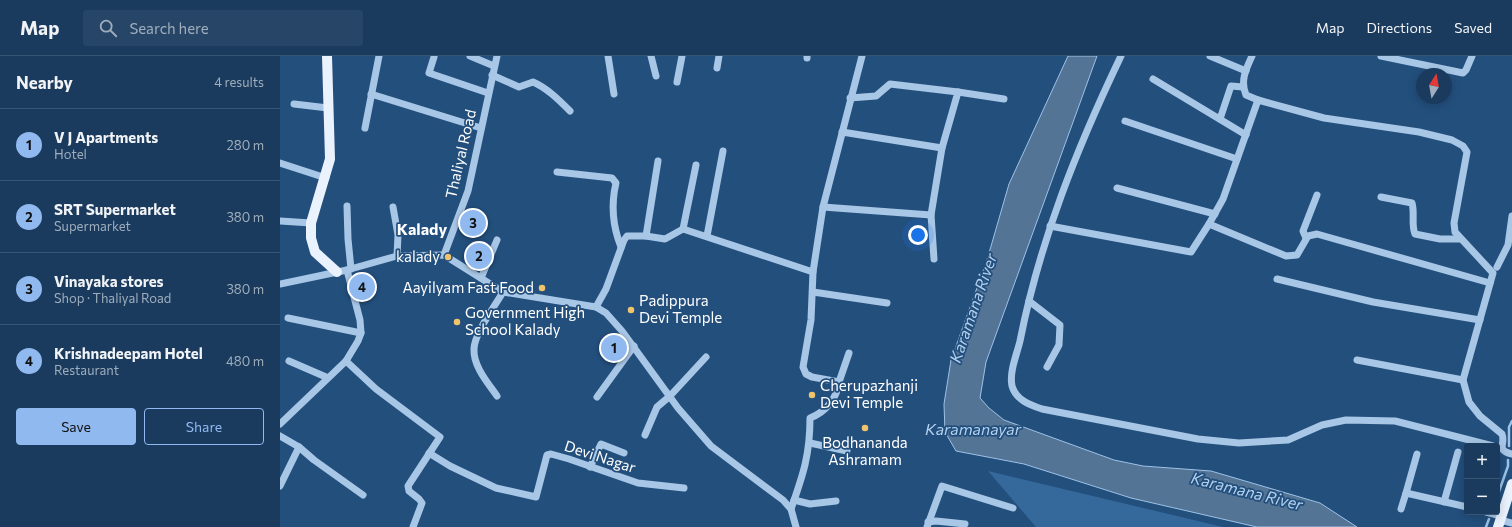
<!DOCTYPE html>
<meta charset="utf-8">
<style>
:root{--surface:#1a3b5e;--page:#274667;--text:#f1f3f6;--muted:#9fadbc;--line:#385573;--accent:#90b9f0}
body{margin:0;font-family:Commissioner,sans-serif;background:var(--page);color:var(--text)}
.controls{position:absolute;right:12px;bottom:12px;display:grid;overflow:hidden;border-radius:4px;box-shadow:0 2px 10px #0003}
.controls button{width:36px;height:36px;display:grid;place-items:center;padding:0;border:0;border-bottom:1px solid var(--line);background:var(--surface);color:var(--text);font:20px sans-serif}
.compass{position:absolute;left:1136px;top:12px;width:36px;height:36px;border-radius:50%;background:var(--surface);box-shadow:0 2px 10px #0003;rotate:11deg}
.you{position:absolute;left:638px;top:179px;width:14px;height:14px;margin:-10px;border:3px solid #fff;border-radius:50%;background:#1a73e8;box-shadow:0 0 0 6px #1a73e833}
.badge{display:grid;place-items:center;width:26px;height:26px;border-radius:50%;background:var(--accent);color:#111;font-size:13px;font-weight:700}
.pin{position:absolute;translate:-50% -50%;border:2px solid #fff;box-shadow:0 1px 4px #0006}
.list{margin:0;padding:0;list-style:none}
h2{display:flex;justify-content:space-between;align-items:center;height:52px;margin:0;padding:0 16px;font-size:17px}
h2 small{font-size:13px;font-weight:400;color:var(--muted)}
.list li{display:grid;grid-template-columns:26px 1fr auto;gap:12px;align-items:center;box-sizing:border-box;height:72px;padding:0 16px;border-top:1px solid var(--line)}
.list b{display:block;font-size:15px;white-space:nowrap}
.list p{margin:0;font-size:13px;white-space:nowrap;color:var(--muted)}
.list em{font-size:13px;font-style:normal;color:var(--muted)}
.actions{display:flex;gap:8px;padding:12px 16px}
.actions a{flex:1;padding:9px 0;border:1px solid var(--accent);border-radius:4px;text-align:center;font-size:14px;color:var(--accent)}
.actions .main{background:var(--accent);color:#111}
.icon{flex:none;width:22px;height:22px;fill:none;stroke:currentColor;stroke-width:2;stroke-linecap:round;stroke-linejoin:round}
.map{position:relative;flex:none;width:1232px;height:471px;overflow:hidden}
header{display:flex;align-items:center;gap:24px;box-sizing:border-box;height:56px;padding:0 20px;background:var(--surface);border-bottom:1px solid var(--line)}
header strong{font-size:19px}
nav{display:flex;gap:22px;margin-inline-start:auto;font-size:14px}
.search{width:280px;height:36px;background:var(--page);display:flex;align-items:center;gap:10px;box-sizing:border-box;padding:0 14px;border-radius:4px;color:var(--muted);font-size:15px}
main{display:flex}
aside{flex:1;background:var(--surface)}
.map>svg:first-child{display:block}
</style>
<header>
<strong>Map</strong>
<div class="search"><svg class="icon" aria-label="search" viewBox="0 0 24 24"><circle cx="10" cy="10" r="6"/><path d="M15 15l6 6"/></svg>Search here</div>
<nav><a>Map</a><a>Directions</a><a>Saved</a></nav>
</header>
<main>
<aside>
<h2>Nearby<small>4 results</small></h2>
<ul class="list">
<li><span class="badge">1</span><div><b>V J Apartments</b><p>Hotel</p></div><em>280 m</em></li>
<li><span class="badge">2</span><div><b>SRT Supermarket</b><p>Supermarket</p></div><em>380 m</em></li>
<li><span class="badge">3</span><div><b>Vinayaka stores</b><p>Shop · Thaliyal Road</p></div><em>380 m</em></li>
<li><span class="badge">4</span><div><b>Krishnadeepam Hotel</b><p>Restaurant</p></div><em>480 m</em></li>
</ul>
<div class="actions"><a class="main">Save</a><a>Share</a></div>
</aside>
<div class="map">
<svg width="1232" height="471" viewBox="0 0 1232 471">
<rect width="100%" height="100%" fill="#234f7d"/>
<path fill="#36699b" d="M 708,415 L 943,471 L 756,471 Z"/>
<path fill="#547496" stroke="#9cc2e7" d="M 788,0 L 817,0 L 706,306 L 700,342 L 709,352 L 724,364 L 834,404 L 863,410 L 931,415 L 1040,447 L 1077,471 L 977,471 L 851,442 L 744,408 L 676,395 L 665,376 L 664,348 L 671,304 L 707,204 L 729,128 Z"/>
<g fill="none" stroke-linecap="round" stroke-linejoin="round">
<g stroke="#9cc2e7" stroke-width="2.5">
<path d="M 1229,390 L 1229,371 L 1232,365"/>
<path d="M 1217,441 L 1228,410 L 1228,404"/>
<path d="M 1206,471 L 1209,463"/>
</g>
<g stroke="#a8c7e6" stroke-width="7">
<path d="M 190,0 L 214,10"/>
<path d="M 328,0 L 334,38"/>
<path d="M 371,0 L 376,20"/>
<path d="M 841,0 C 797,92 760,184 740,285 C 737,298 729,316 732,330 C 736,344 750,349 762,353 L 918,383 L 959,387 L 1008,384 L 1042,369 L 1066,364 L 1115,365 L 1213,390"/>
<path d="M 930,0 L 966,15"/>
<path d="M 972,0 C 966,13 960,25 966,39 L 978,44 L 943,143 L 929,168 L 1006,200 L 1017,199 L 1028,180 L 1037,178 L 1210,227"/>
<path d="M 1101,0 L 1183,17 L 1186,14 L 1192,0"/>
<path d="M 154,1 L 149,17 L 208,37"/>
<path d="M 527,2 L 527,0"/>
<path d="M 437,12 L 439,0"/>
<path d="M 212,19 L 239,31 L 253,26 C 267,32 279,44 290,55"/>
<path d="M 873,23 L 966,79"/>
<path d="M 397,26 L 402,0"/>
<path d="M 678,36 L 724,43"/>
<path d="M 91,38 L 201,72"/>
<path d="M 570,42 L 596,40 L 610,28 L 678,36 L 662,92 L 651,159 L 654,203"/>
<path d="M 978,44 L 1044,62 L 1139,76 L 1172,84 L 1183,90 L 1187,96 L 1174,167 L 1175,176 L 1213,217 L 1183,324 L 1189,346 L 1200,360 L 1222,378 C 1226,388 1215,394 1232,398"/>
<path d="M 14,48 L 48,52"/>
<path d="M 940,63 L 951,30 L 963,31"/>
<path d="M 845,65 L 957,103"/>
<path d="M 85,72 L 99,0"/>
<path d="M 562,76 L 662,92"/>
<path d="M 0,107 L 46,122"/>
<path d="M 277,116 L 332,122 L 336,127 C 331,148 333,171 341,191"/>
<path d="M 837,132 L 935,158"/>
<path d="M 1101,141 L 1132,147 C 1135,157 1131,169 1135,178 L 1160,183 L 1180,183"/>
<path d="M 67,150 L 68,183 L 71,213"/>
<path d="M 113,151 L 118,179 L 117,200"/>
<path d="M 543,151 L 651,159"/>
<path d="M 0,165 L 31,167"/>
<path d="M 770,170 L 911,196 L 929,168"/>
<path d="M 403,173 L 416,109"/>
<path d="M 366,180 L 378,105"/>
<path d="M 427,180 L 443,95"/>
<path d="M 1026,182 L 1023,175 L 1037,139"/>
<path d="M 164,199 L 188,135 L 217,0"/>
<path d="M 1217,211 L 1228,189 L 1232,160"/>
<path d="M 201,222 L 217,184"/>
<path d="M 997,223 L 1093,246 L 1200,264"/>
<path d="M 0,228 L 67,214 L 117,200 L 164,199 L 223,236 L 316,251 L 326,257 L 342,275 L 398,352 L 431,390 L 503,444 L 511,453 L 516,471"/>
<path d="M 533,236 L 607,247"/>
<path d="M 749,245 L 780,269 L 779,289 L 767,311"/>
<path d="M 316,251 L 326,233 L 344,184 L 347,180 L 366,180 L 385,183 L 403,173 L 533,216"/>
<path d="M 8,262 L 81,277"/>
<path d="M 1077,304 L 1183,324"/>
<path d="M 9,305 L 46,321"/>
<path d="M 66,305 L 96,333 L 160,381 L 128,430 L 129,435 L 139,443 L 142,447 L 133,471"/>
<path d="M 559,326 L 569,297"/>
<path d="M 217,340 C 208,327 193,310 194,293 C 194,278 215,250 223,236"/>
<path d="M 317,341 L 354,290"/>
<path d="M 0,368 L 66,305 L 78,285 L 81,277 L 80,264 L 67,214"/>
<path d="M 365,379 L 377,351 L 390,340 L 426,301"/>
<path d="M 0,380 L 19,391 L 0,430"/>
<path d="M 530,387 L 567,395"/>
<path d="M 19,391 L 34,404 L 83,439"/>
<path d="M 149,397 L 170,410 L 216,432 L 256,441 L 267,399 L 271,398 L 289,403 L 358,427 L 404,432"/>
<path d="M 310,411 L 321,388 L 344,397"/>
<path d="M 1126,437 L 1137,398"/>
<path d="M 514,444 L 530,448 L 556,445"/>
<path d="M 1164,446 L 1178,396"/>
<path d="M 511,453 C 523,419 530,399 530,362 C 546,356 557,342 559,326 L 532,321 L 526,318 L 523,311 L 531,264 L 533,216 L 543,151 L 582,0"/>
<path d="M 1121,453 L 1126,437 L 1187,451"/>
<path d="M 1206,456 L 1221,460"/>
<path d="M 1220,464 L 1232,467"/>
<path d="M 648,466 L 656,465 L 685,468"/>
<path d="M 647,471 L 662,430 L 733,452"/>
</g>
<g stroke="#e9f2fd" stroke-width="10">
<path d="M 47,0 L 50,103 L 31,167 L 31,182 L 35,196 L 57,216"/>
<path d="M 1218,471 L 1232,428"/>
</g>
</g>
<g fill="#f1c46b" stroke="#234f7d" stroke-width="1.5">
<circle cx="168" cy="201" r="4"/>
<circle cx="262" cy="232" r="4"/>
<circle cx="351" cy="254" r="4"/>
<circle cx="177" cy="266" r="4"/>
<circle cx="532" cy="339" r="4"/>
<circle cx="585" cy="372" r="4"/>
</g>
<g text-anchor="middle" stroke-width="3.5" stroke-linejoin="round" paint-order="stroke">
<g font-size="15" fill="#fff" stroke="#234f7d">
<text transform="translate(181 98) rotate(-77)" y="5">Thaliyal Road</text>
<text transform="translate(320 401) rotate(18)" y="5">Devi Nagar</text>
</g>
<g font-size="15" fill="#fff" stroke="#234f7d" text-anchor="start">
<text x="160" y="206" text-anchor="end">kalady</text>
<text x="254" y="237" text-anchor="end">Aayilyam Fast Food</text>
<text x="359" y="250">Padippura<tspan x="359" dy="17">Devi Temple</tspan></text>
<text x="185" y="262">Government High<tspan x="185" dy="17">School Kalady</tspan></text>
<text x="540" y="335">Cherupazhanji<tspan x="540" dy="17">Devi Temple</tspan></text>
<text x="585" y="392" text-anchor="middle">Bodhananda<tspan x="585" dy="17">Ashramam</tspan></text>
</g>
<g font-size="16" font-weight="bold" fill="#fff" stroke="#234f7d">
<text x="142" y="179">Kalady</text>
</g>
<g font-size="16" font-style="italic" fill="#b3d1ee" stroke="#234f7d">
<text transform="translate(693 252) rotate(-71)" y="6">Karamana River</text>
<text x="693" y="379">Karamanayar</text>
<text transform="translate(967 435) rotate(14)" y="6">Karamana River</text>
</g>
</g>
</svg>
<div class="controls">
<button>+</button>
<button>−</button>
</div>
<svg class="compass" viewBox="-18 -18 36 36"><path d="M0-13l5 13h-10z" fill="#e53935"/><path d="M0 13l5-13h-10z" fill="#9fadbc"/></svg>
<div class="you"></div>
<div class="pin badge" style="left:334px;top:292px">1</div>
<div class="pin badge" style="left:199px;top:200px">2</div>
<div class="pin badge" style="left:193px;top:167px">3</div>
<div class="pin badge" style="left:82px;top:231px">4</div>
</div>
</main>
